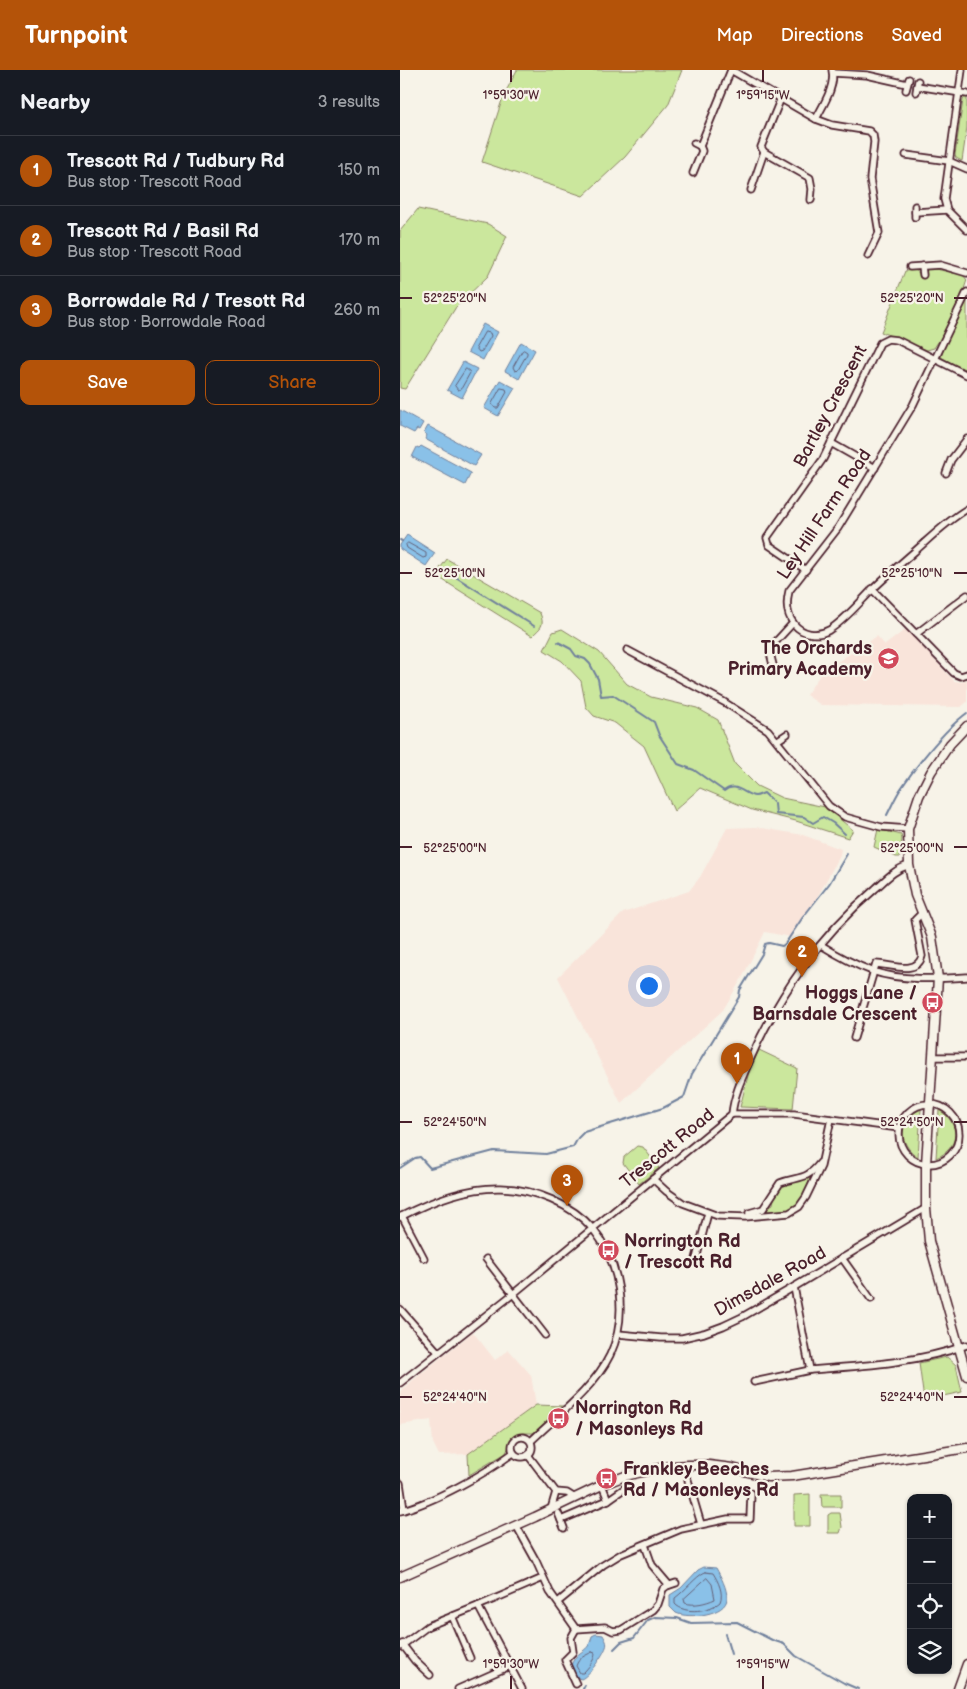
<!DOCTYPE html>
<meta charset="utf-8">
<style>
:root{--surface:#171b24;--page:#20242c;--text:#f1f3f6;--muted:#9ea1a6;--line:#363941;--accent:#b45309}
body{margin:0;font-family:"Balsamiq Sans",sans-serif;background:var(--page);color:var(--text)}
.controls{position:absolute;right:15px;bottom:15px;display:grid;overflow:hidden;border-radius:10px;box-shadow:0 1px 4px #0004}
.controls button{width:45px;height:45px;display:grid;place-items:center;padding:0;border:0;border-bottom:1px solid var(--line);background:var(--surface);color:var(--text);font:25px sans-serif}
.you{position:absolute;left:248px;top:915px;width:18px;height:18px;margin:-12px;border:4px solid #fff;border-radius:50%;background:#1a73e8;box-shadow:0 0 0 8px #1a73e833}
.badge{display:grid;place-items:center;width:32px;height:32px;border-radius:50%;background:var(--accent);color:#fff;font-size:16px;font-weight:700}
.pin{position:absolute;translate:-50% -41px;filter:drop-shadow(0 1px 2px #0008)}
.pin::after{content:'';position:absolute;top:26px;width:18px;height:15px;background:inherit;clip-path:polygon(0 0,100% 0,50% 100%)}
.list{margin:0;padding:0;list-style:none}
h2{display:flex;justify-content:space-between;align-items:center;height:65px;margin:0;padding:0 20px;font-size:21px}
h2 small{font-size:16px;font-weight:400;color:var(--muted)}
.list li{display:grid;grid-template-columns:32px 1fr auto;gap:15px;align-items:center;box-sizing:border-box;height:70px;padding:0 20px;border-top:1px solid var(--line)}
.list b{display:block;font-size:19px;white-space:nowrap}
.list p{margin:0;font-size:16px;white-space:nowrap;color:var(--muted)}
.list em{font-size:16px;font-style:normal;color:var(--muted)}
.actions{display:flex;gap:10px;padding:15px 20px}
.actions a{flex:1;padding:11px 0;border:1px solid var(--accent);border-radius:10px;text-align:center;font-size:18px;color:var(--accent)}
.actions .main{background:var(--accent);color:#fff}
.icon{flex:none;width:28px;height:28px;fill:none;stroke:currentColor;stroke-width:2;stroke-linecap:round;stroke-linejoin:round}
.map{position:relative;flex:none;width:567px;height:1619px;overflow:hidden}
header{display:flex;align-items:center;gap:30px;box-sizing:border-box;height:70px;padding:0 25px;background:var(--accent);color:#fff}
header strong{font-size:24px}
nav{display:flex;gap:28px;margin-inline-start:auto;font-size:18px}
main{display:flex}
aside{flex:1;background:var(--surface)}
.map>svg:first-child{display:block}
</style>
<header>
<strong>Turnpoint</strong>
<nav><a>Map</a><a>Directions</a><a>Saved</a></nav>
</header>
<main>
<aside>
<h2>Nearby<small>3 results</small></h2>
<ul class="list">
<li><span class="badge">1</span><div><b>Trescott Rd / Tudbury Rd</b><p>Bus stop · Trescott Road</p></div><em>150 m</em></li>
<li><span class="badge">2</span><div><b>Trescott Rd / Basil Rd</b><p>Bus stop · Trescott Road</p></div><em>170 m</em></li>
<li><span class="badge">3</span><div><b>Borrowdale Rd / Tresott Rd</b><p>Bus stop · Borrowdale Road</p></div><em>260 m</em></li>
</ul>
<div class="actions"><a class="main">Save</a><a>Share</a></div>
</aside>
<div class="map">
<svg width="567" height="1619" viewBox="0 0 567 1619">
<rect width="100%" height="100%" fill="#f7f3e8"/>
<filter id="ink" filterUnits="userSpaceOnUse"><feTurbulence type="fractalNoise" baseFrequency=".02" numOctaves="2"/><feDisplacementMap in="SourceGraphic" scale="10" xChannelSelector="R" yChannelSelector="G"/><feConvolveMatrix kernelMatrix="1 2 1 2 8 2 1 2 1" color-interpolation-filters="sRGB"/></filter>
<g filter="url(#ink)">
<g fill="#f9e4da">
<path d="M 506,559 L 554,611 L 562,612 L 567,609 L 567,632 L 561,637 L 421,635 L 406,625 L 422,602 L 477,566 L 485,575 Z"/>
<path d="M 356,757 L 403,765 L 441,779 L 440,785 L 419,824 L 391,867 L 365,862 L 342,908 L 323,940 L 221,1033 L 158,907 L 223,843 L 289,821 L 300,807 L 327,758 Z"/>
<path d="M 73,1262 L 95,1290 L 109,1280 L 131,1305 L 136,1335 L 68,1384 L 39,1385 L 33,1373 L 31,1350 L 0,1355 L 0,1328 L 2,1321 L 12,1311 Z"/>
</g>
<g fill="#cbe79d" stroke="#8a8364">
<path d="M 117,0 L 282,0 L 268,35 L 225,87 L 183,126 L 82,92 L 103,27 Z"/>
<path d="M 565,27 L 567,27 L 567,57 L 562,91 L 556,88 L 555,85 L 563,30 Z"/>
<path d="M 18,139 L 88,154 L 107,166 L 88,206 L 56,237 L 5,319 L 0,318 L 0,161 Z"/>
<path d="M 531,198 L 563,205 L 567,210 L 555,246 L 567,229 L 567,301 L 541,287 L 552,251 L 534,278 L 527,280 L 481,262 L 505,201 L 515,200 L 519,203 L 520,207 L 525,207 L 526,200 Z"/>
<path d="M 47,489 L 140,543 C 145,556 141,557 132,566 L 35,505 Z"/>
<path d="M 162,559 L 199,582 L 227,614 L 251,627 L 297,638 L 318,650 L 335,694 L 357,716 L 382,728 L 425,737 L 453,760 L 448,768 L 396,751 L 352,740 L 300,718 L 274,741 L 244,676 L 215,653 L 194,646 L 186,637 L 181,611 L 162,591 L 144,580 L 153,562 Z"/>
<path d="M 478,759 L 501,765 L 502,769 L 500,787 L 496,787 L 474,777 Z"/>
<path d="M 359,980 L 397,998 L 393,1039 L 340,1037 L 349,1002 Z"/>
<path d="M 521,1039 L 518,1087 C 497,1073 498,1050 521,1039 Z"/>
<path d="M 539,1040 C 561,1053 560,1078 536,1088 Z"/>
<path d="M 237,1076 L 243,1077 L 259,1098 L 239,1114 L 223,1093 L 224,1087 Z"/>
<path d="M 408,1108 L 410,1108 C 400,1139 398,1141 366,1141 L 369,1136 L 373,1134 C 376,1111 390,1112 408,1108 Z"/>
<path d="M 547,1287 L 556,1295 L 562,1322 L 524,1330 L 519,1293 Z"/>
<path d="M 136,1335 L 163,1336 L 134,1363 L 123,1363 L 113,1367 L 106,1383 L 69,1405 L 68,1384 Z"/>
<path d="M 410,1424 L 410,1456 L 394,1456 L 394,1425 Z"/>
<path d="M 421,1424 L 441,1424 L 441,1437 L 422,1437 Z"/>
<path d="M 431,1443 L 440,1443 L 442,1457 L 440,1463 L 428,1463 L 428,1445 Z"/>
</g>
<g fill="#8ac1e8" stroke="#70809c">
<path d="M 83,254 L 98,262 L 83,290 L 68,282 Z"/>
<path d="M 121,272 L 135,280 L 119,309 L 105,301 Z"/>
<path d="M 63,292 L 77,299 L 62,328 L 47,320 Z"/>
<path d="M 100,310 L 115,318 L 98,346 L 84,338 Z"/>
<path d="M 0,340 L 23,353 L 19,360 L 17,359 L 14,363 L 0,356 Z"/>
<path d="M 28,356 L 81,385 L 74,396 L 25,369 L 27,365 L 24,363 Z"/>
<path d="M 21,376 L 71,403 L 65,415 L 12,387 L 17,377 L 19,378 Z"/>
<path d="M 7,465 L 35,483 L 26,496 L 0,479 L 0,475 Z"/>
<path d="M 304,1497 L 316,1498 C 321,1507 327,1518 327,1528 C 327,1545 288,1549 276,1543 C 274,1541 272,1539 270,1537 L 270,1525 L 281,1518 L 298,1500 Z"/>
<path d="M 196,1564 L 203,1565 C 205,1569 208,1573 206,1577 C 204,1584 188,1607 181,1609 L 176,1607 L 171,1595 C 179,1577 188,1585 192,1566 Z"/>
</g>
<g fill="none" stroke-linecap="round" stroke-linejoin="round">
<g stroke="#646077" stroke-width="1">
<path d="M 85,262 L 90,263 L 91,266 L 82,281 L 79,282 L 76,278 Z"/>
<path d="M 124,280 L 127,282 L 127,284 L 118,300 L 115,301 L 113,297 L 122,281 Z"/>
<path d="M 66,299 L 69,301 L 70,303 L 61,319 L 58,320 L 55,316 Z"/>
<path d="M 101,318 L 106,319 L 107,322 L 98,338 L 95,338 L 92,334 Z"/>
<path d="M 8,473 L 26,483 L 26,487 L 23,488 L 7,478 L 6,475 Z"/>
<path d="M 305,1502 L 313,1503 C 318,1511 324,1523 320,1532 C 310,1541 285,1545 275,1534 L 275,1528 C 286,1520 295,1507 305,1502 Z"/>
<path d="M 307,1508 L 312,1514 L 315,1529 C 306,1533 294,1536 285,1533 L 284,1529 Z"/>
<path d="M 192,1582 L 195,1583 C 195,1590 188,1598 183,1603 L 180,1603 L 176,1596 C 179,1587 185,1586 192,1582 Z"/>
</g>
<g stroke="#70809c" stroke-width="2">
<path d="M 0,470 L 2,471"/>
<path d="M 51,504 L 134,556"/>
<path d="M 158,572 L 171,579 L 176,586 L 185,589 L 190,594 L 198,609 L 201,626 L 213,625 L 254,652 L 259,665 L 278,694 L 294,700 L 324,721 C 335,711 345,725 355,726 C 358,726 361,724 364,723 L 375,734 L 376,744 L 404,747 L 413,753 L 423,747 L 433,753 L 445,764"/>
<path d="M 487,745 C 491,737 495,728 500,720 C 515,697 545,659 567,643"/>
<path d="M 0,1098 L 15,1088 L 20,1087 L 30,1098 L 94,1081 L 146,1084 L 173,1077 L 178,1068 L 184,1062 L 263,1038 L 284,1027 L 292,1004 L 339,927 L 340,920 L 362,884 L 365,874 L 369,873 L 382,876 L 385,874 L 403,847 L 429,814 L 447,784"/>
<path d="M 325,1564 L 331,1584"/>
<path d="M 214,1579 L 221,1572 L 234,1568 L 248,1550 L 255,1547 L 277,1548 L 291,1553 L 337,1552 L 372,1570 L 384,1574 L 396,1586 L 444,1613 L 458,1619"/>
<path d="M 183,1619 L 185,1615"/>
</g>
<defs>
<g id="street">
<path d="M 331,0 L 416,49 L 432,55 L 469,61 L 473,65 L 474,72 L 470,109 L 479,163 L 468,186"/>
<path d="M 562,0 L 544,129 L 547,140 L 567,160"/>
<path d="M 433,3 L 467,5 L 507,14"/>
<path d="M 517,16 L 567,24"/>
<path d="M 506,20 L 509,9"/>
<path d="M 516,22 L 518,11"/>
<path d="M 416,49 C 423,35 436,16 432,0"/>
<path d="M 294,73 L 300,76 L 331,0"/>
<path d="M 364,82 L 410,108 L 412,119 L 411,130"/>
<path d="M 506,85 L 549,91 L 567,99"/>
<path d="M 293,103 L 302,81 L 300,76"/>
<path d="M 351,120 L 364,82 L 361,77 L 381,28"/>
<path d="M 515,136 L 515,147"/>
<path d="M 515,142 L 547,140"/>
<path d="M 522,196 L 523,205"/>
<path d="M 510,197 L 540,195 L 567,203"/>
<path d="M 567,222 L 513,335 L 438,458 L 389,521 C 386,533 386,544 394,554 C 402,564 417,567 429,560 C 445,550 458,534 471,521 C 484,508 499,495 514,482 C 531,467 547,451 567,439"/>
<path d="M 431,373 L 475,398"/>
<path d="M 546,403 L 551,390 L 567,369"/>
<path d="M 406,500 L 369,475 L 367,468 L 423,389 L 480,273 L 488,269 L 497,270 L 567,305"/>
<path d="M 472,519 L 554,603 L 561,606 L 567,604"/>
<path d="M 516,564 L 567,525"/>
<path d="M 227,580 L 324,632 L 368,660 L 429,736 L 445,747 L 481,757 L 508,759"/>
<path d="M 373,595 L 369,579 L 393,553"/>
<path d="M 378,670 L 387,664"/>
<path d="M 421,875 C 437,885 453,894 472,901 C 501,911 536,909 567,907"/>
<path d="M 454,968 L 476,894 C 490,894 517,906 522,886 L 515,850 L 522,843"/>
<path d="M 533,987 L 567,987"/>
<circle cx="529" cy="1064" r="30"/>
<path d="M 332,1044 L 394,1044 L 499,1058"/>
<path d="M 253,1109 L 266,1121 L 283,1133 L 318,1146 L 345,1147 L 389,1143 L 399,1137 L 406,1127 L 421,1096 L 431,1049"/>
<path d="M 349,1143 L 363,1139 L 380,1113 C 399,1106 406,1111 420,1093"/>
<path d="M 2,1146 L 24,1188"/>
<path d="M 0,1147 C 29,1132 68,1117 101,1118 C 133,1119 172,1134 193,1159 C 220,1193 229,1245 210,1285 C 194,1318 157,1346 131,1371"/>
<path d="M 442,1188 L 471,1229"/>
<path d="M 86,1189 L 145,1265"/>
<path d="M 295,1193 L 308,1143"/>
<path d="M 394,1217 L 410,1300 C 463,1296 516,1293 567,1275"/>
<path d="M 0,1239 L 38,1282"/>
<path d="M 218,1264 L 261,1268 L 282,1268 L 304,1263 L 323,1256 L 342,1247 L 394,1217 L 526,1138"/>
<path d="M 354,1312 L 410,1300"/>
<path d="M 0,1313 L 113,1224 L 332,1044 C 334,1025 342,1008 350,990 C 378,925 421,865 475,819 C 485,810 495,799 509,795"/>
<circle cx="122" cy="1377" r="10"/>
<path d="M 128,1385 L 156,1422 L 167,1423 L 175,1428"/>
<path d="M 288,1410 L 301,1454"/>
<path d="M 0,1413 L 4,1440"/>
<path d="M 208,1430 L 228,1416"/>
<path d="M 151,1439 L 156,1422"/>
<path d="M 0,1441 C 34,1432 85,1404 113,1383"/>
<path d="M 158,1443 L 164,1458"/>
<path d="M 161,1450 L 208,1430 L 202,1415"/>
<path d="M 116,1455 L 136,1491 L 150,1522 L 176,1559"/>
<path d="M 245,1475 L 252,1495 L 269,1515"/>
<path d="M 158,1532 L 203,1495 L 221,1484 L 281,1459 L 328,1449 L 350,1449 L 351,1423"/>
<path d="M 78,1536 L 122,1619"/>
<path d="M 52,1546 L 70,1588"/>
<path d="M 176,1559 L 205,1557 L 213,1561 L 221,1560 L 253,1540 L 258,1534 L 263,1519 L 267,1516 L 276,1513"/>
<path d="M 2,1574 L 15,1591 L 30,1605"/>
<path d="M 0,1577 L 28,1556 L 78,1536 L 143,1508"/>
<path d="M 176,1614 L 165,1590 L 173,1582 L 171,1568 L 176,1559"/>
<path d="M 58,1619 L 110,1596"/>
</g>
<g id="secondary">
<path d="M 567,656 L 550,674 L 531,702 L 519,726 L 508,759 L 509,795 L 515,825 L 532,867 L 538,908 L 526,1094 L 526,1138 L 529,1171 L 567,1306"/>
<path d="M 0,1507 L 135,1447 L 202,1415 L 225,1406 L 264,1397 L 287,1395 L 309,1395 L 332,1398 L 368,1407 L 392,1406 L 567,1378"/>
<path d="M 558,1619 L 567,1594"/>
</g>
</defs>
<use href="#street" stroke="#4a1f2b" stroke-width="9"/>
<use href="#secondary" stroke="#4a1f2b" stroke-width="11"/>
<use href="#street" stroke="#f7f3e8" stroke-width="5.5"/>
<use href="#secondary" stroke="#f7f3e8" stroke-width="8"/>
</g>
</g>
<path fill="none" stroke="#4a1f2b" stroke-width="2" d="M 111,0 L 111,12M 363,0 L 363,12M 0,228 L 12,228M 554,228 L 567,228M 0,503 L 12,503M 554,503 L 567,503M 0,777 L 12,777M 554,777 L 567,777M 0,1052 L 12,1052M 554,1052 L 567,1052M 0,1327 L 12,1327M 554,1327 L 567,1327M 111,1606 L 111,1619M 363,1606 L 363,1619"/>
<defs>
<symbol id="school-disc" viewBox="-11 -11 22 22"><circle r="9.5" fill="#d1495b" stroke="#f7f3e8"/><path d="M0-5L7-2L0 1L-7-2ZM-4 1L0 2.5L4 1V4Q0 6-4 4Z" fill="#fff"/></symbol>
<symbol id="bus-disc" viewBox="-11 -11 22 22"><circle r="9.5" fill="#d1495b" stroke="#f7f3e8"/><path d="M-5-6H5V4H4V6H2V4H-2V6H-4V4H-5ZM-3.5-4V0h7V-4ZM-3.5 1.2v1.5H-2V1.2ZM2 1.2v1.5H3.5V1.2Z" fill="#fff"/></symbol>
</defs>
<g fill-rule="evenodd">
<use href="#school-disc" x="476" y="576" width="25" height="25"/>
<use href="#bus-disc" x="520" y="920" width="25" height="25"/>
<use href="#bus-disc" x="196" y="1168" width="25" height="25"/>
<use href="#bus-disc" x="146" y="1336" width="25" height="25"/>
<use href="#bus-disc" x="194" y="1396" width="25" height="25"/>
</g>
<g text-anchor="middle" stroke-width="4.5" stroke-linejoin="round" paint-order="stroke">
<g font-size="18" fill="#4a1f2b" stroke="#f7f3e8">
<text transform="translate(430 336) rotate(-62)" y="6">Bartley Crescent</text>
<text transform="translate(424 444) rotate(-56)" y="6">Ley Hill Farm Road</text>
<text transform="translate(267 1078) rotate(-39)" y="6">Trescott Road</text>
<text transform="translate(370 1211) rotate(-29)" y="6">Dimsdale Road</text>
</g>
<g font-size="18" font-weight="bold" fill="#4a1f2b" stroke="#f7f3e8" text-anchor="start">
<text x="472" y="584" text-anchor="end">The Orchards<tspan x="472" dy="21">Primary Academy</tspan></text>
<text x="517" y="929" text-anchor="end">Hoggs Lane /<tspan x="517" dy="21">Barnsdale Crescent</tspan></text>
<text x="224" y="1177">Norrington Rd<tspan x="224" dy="21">/ Trescott Rd</tspan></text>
<text x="175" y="1344">Norrington Rd<tspan x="175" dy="21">/ Masonleys Rd</tspan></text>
<text x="223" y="1405">Frankley Beeches<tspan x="223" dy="21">Rd / Masonleys Rd</tspan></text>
</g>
</g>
<g font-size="12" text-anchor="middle" fill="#4a1f2b" stroke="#f7f3e8" stroke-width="4.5" stroke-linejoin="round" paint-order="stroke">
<text x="111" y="29">1°59'30"W</text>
<text x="363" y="29">1°59'15"W</text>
<text x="55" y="232">52°25'20"N</text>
<text x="512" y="232">52°25'20"N</text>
<text x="55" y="507">52°25'10"N</text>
<text x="512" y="507">52°25'10"N</text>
<text x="55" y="782">52°25'00"N</text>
<text x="512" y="782">52°25'00"N</text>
<text x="55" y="1056">52°24'50"N</text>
<text x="512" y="1056">52°24'50"N</text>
<text x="55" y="1331">52°24'40"N</text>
<text x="512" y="1331">52°24'40"N</text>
<text x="111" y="1598">1°59'30"W</text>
<text x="363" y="1598">1°59'15"W</text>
</g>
</svg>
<div class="controls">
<button>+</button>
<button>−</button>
<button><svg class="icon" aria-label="locate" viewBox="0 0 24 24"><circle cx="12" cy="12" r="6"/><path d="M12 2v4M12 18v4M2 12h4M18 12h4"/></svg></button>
<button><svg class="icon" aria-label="layers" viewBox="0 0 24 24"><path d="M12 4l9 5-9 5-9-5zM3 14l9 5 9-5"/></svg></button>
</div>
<div class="you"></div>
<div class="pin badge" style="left:337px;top:1014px">1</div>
<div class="pin badge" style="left:402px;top:907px">2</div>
<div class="pin badge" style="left:167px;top:1136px">3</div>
</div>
</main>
